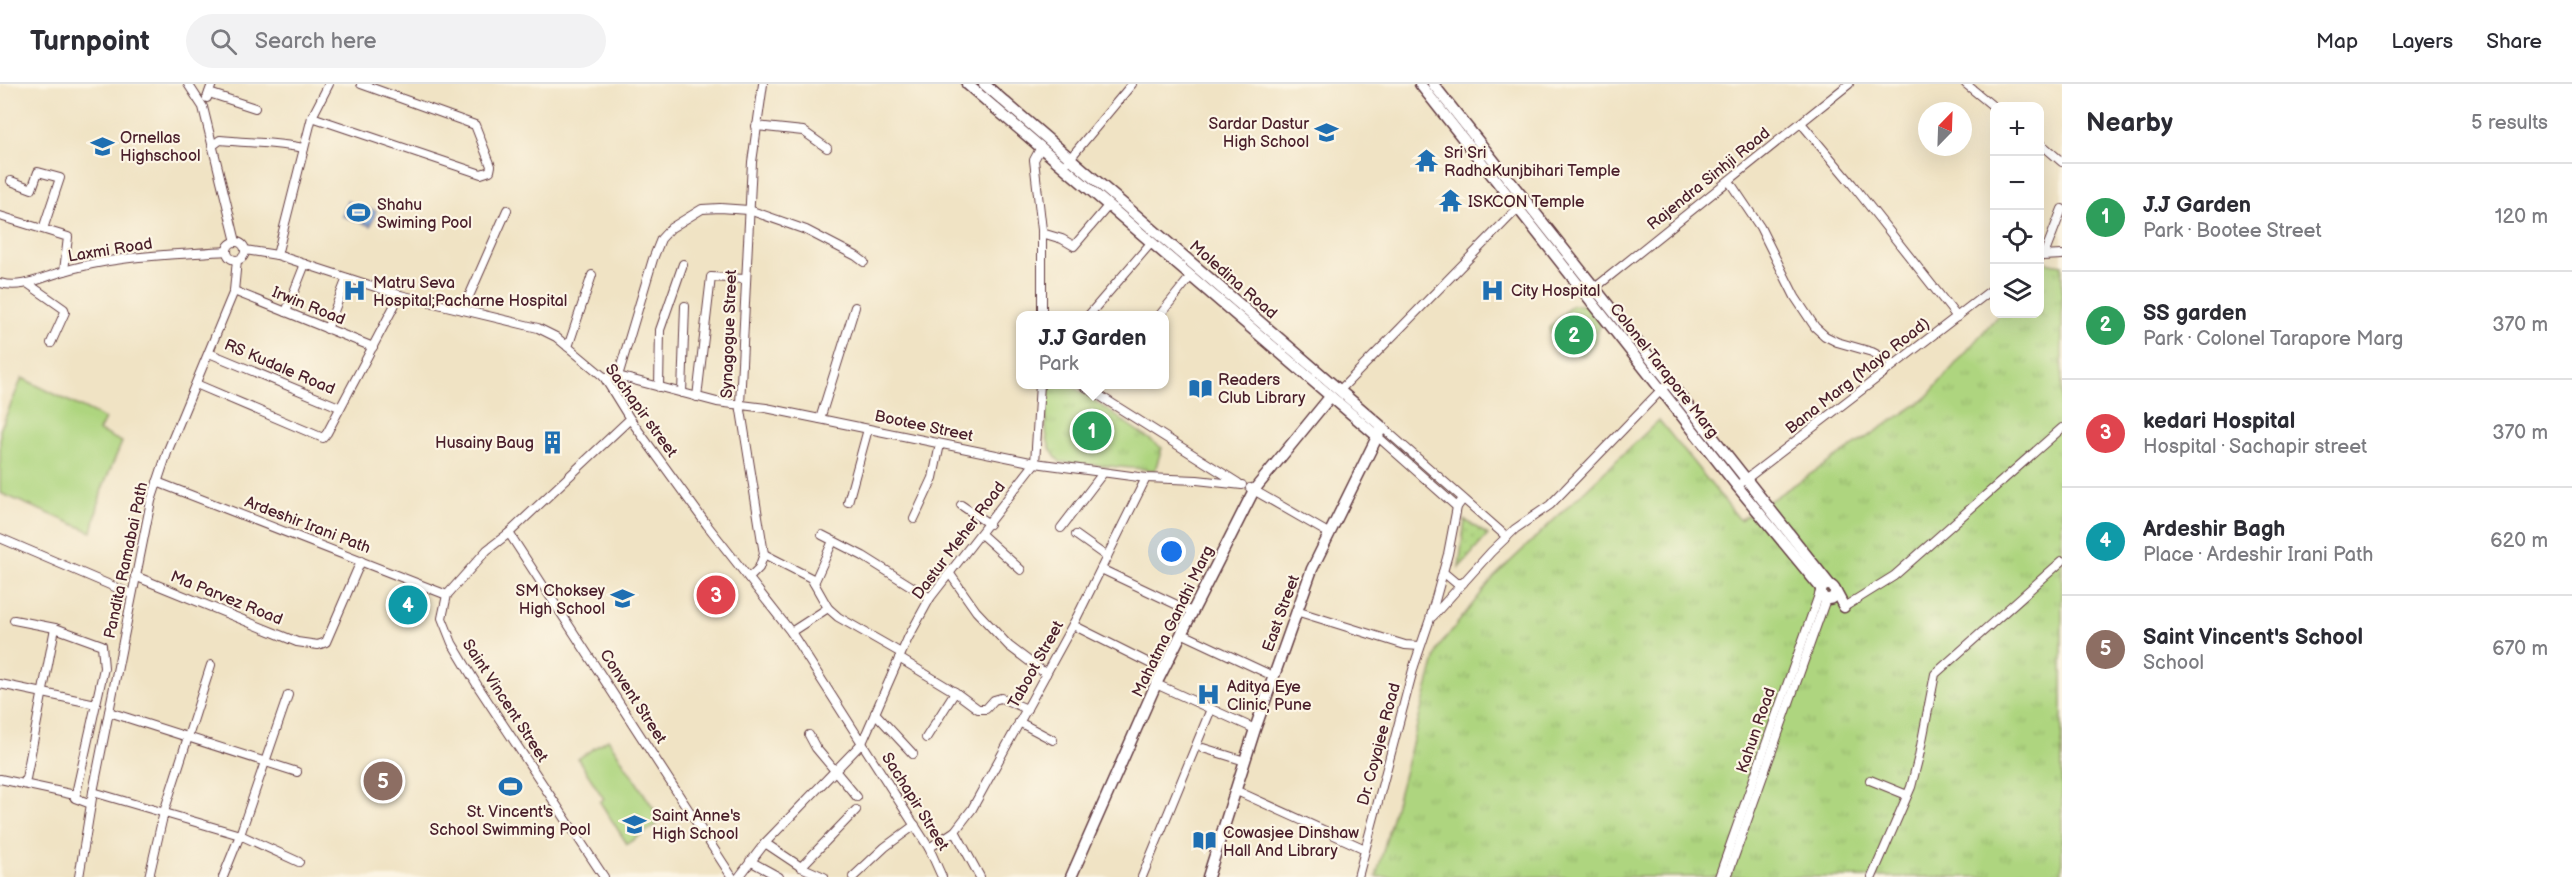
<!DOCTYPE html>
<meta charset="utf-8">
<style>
:root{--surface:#fff;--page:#f2f2f3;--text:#2b2b33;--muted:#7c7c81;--line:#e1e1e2;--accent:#0b8043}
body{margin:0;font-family:"Balsamiq Sans",sans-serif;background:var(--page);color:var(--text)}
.controls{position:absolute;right:18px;top:18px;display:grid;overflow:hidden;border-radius:12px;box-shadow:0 6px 24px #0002}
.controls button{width:54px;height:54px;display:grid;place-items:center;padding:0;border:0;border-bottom:2px solid var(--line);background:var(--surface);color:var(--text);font:30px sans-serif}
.compass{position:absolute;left:1918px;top:18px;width:54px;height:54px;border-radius:50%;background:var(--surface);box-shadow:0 6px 24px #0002;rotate:23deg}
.you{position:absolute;left:1172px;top:468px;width:21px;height:21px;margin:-15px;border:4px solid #fff;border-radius:50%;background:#1a73e8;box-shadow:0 0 0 9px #1a73e833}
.badge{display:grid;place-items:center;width:39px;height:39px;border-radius:50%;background:var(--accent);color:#fff;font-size:20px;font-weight:700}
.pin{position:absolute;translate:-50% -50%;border:3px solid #fff;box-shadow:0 2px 6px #0006}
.popup{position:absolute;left:1016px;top:227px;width:153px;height:78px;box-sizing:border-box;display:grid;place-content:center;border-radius:12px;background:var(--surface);filter:drop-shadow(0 2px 4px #0005);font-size:20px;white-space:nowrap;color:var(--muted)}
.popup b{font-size:22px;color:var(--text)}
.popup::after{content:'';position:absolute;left:50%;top:100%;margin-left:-12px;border:12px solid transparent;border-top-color:var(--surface)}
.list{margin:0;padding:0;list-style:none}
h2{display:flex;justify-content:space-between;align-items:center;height:78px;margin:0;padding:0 24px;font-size:26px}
h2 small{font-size:20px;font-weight:400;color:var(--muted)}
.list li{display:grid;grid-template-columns:39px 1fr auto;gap:18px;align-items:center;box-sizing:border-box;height:108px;padding:0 24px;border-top:2px solid var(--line)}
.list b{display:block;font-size:22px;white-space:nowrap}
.list p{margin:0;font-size:20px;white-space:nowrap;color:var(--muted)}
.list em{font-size:20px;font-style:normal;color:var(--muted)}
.icon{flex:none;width:33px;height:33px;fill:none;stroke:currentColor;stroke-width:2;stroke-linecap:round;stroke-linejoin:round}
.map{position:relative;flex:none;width:2062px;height:793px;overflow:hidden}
header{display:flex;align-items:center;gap:36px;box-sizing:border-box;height:84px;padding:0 30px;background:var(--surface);border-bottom:2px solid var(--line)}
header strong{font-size:28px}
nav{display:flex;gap:33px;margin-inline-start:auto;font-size:21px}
.search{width:420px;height:54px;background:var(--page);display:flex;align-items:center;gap:15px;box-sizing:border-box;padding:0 21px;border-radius:33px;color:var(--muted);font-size:22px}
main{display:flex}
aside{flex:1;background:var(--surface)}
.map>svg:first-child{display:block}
</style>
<header>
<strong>Turnpoint</strong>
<div class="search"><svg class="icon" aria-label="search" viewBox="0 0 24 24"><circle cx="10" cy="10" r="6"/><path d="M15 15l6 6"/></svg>Search here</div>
<nav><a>Map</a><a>Layers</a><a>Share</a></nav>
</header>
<main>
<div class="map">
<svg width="2062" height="793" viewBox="0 0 2062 793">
<defs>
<pattern id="grass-tufts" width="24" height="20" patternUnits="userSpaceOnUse" patternTransform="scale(1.5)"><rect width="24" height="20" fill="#aed57f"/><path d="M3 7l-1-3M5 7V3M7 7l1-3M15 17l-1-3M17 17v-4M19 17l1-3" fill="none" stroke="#97b66e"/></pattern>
<pattern id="garden-dots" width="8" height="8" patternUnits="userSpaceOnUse" patternTransform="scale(1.5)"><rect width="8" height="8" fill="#aed57f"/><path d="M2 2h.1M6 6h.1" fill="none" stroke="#97b66e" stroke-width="1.8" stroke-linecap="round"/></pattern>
<pattern id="water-rules" width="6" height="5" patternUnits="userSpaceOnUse" patternTransform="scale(1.5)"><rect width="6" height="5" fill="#76a6e0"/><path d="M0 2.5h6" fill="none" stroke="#6387b6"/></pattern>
</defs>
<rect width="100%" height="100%" fill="#fcf5e5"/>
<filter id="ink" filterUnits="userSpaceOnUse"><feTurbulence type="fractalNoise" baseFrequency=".0167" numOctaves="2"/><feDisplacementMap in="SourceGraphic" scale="12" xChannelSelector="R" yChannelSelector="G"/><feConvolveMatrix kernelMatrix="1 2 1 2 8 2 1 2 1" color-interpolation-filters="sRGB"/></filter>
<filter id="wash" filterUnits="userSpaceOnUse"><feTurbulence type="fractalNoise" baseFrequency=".008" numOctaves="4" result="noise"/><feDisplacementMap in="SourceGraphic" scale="24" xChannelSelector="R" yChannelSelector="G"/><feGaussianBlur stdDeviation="1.35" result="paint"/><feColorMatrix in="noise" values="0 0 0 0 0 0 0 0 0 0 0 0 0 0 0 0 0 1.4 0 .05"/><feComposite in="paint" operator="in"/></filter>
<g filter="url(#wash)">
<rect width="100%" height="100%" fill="#f0e3c4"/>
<g fill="url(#grass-tufts)" stroke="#7c7a55" stroke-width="1.5">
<path d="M 2044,178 L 2062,181 L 2062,793 L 1376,793 L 1438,564 L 1494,493 L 1659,336 L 1740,436 L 1924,316 L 1999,230 L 2040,230 L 2040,183 Z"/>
<path d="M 1572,221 L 1587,221 L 1601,239 L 1595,258 L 1584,271 L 1579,271 L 1553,258 L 1549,244 Z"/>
<path d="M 1070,300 L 1162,364 L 1155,386 L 1060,378 C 1039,359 1047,327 1048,301 Z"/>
</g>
<path fill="url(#garden-dots)" stroke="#7c7a55" stroke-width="1.5" d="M 1465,436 L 1488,451 L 1459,484 Z"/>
<g fill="#aed57f" stroke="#7c7a55" stroke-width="1.5">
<path d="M 22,294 L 105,335 L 99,347 L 122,358 L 102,405 L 92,448 L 0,409 L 0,346 Z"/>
<path d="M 608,655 L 662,737 L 627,760 L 600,718 L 604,715 L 578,675 Z"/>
</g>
<path fill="url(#water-rules)" stroke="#606286" stroke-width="1.5" d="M 347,117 L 376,127 L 371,142 L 342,132 Z"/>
</g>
<g filter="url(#ink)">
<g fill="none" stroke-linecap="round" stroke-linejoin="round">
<defs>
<g id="minor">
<path d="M 188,0 L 203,23 L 236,158"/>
<path d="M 1966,0 L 1994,23"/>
<path d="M 209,9 L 255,24"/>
<path d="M 207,14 L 212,0"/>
<path d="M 312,33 L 481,90 L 490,87 L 491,82 L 475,41 L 361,0"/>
<path d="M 1801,39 L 1852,100 L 1957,233"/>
<path d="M 756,42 L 803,47 L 827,64"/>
<path d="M 2040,59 L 2062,78"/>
<path d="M 212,62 L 220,56 C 248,59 275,58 304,64"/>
<path d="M 1041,63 L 1034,76 L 1042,146 L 1042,232"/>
<path d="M 1067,78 L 1132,0"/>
<path d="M 11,97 L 32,105 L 38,88 L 60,94 L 43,145"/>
<path d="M 1729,97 L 1760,143 L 1795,213 L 1815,243 L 1825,252 L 1837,258 L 1872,268 L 1895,280"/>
<path d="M 0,132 L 68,153 L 64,187"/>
<path d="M 1042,149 L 1062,155 L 1074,162 L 1108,122"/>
<circle cx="236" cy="167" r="9"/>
<path d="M 245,166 L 277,171 L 400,211 L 538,244 L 556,253 L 604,293 L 630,335 L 707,441 L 791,548 L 929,764 L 942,793"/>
<path d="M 277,171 L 312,33 L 329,0"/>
<path d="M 2044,171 L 2062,125"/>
<path d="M 2042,172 L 2062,171"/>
<path d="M 0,199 C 20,205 39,195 58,189 C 112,171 171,171 227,167"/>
<path d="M 27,199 L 64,225 L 65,228 L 51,259"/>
<path d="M 234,207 L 373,263"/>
<path d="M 1591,207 L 1849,0"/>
<path d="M 463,226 L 507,126"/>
<path d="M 286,228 L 305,180"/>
<path d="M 1088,232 L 1151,159"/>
<path d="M 1159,232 L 1191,192"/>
<path d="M 327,245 L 347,194"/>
<path d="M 568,263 L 592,191"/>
<path d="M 209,269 L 339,323"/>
<path d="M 618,292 L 653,175 L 661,155 L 671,144 L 702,125 L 720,124 L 749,126 L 806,146 L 856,172 L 864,178"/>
<path d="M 604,293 L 618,292 L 717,318 L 766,324 L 1035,379 L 1146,394 L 1197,396 L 1242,401"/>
<path d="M 196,300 L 323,354 L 327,349 L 400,211"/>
<path d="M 1081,300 L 1238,399"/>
<path d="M 659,303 L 660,246 L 683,180"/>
<path d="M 1340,306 L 1521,121"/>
<path d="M 682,309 L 685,222"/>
<path d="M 697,313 L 711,193 L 745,195"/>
<path d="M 820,335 L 855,223"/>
<path d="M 1382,343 L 1507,453"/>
<path d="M 1377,352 L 1457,423"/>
<path d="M 157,398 L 447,511"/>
<path d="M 1737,402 L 1994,204"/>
<path d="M 1250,404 L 1330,450"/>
<path d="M 848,418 L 868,345"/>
<path d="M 961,421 L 989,440"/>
<path d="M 914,435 L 933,394 L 940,360"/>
<path d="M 1061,444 L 1103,389"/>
<path d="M 509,449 L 732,793"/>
<path d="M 981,450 L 1021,486"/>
<path d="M 822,451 L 863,472 L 930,514"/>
<path d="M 1076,451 L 1107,473"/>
<path d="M 0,454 L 131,510"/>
<path d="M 764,470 L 811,494 L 828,524 L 838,533 L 901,569"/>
<path d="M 1101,485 L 1192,528"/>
<path d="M 1443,488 L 1456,499 L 1463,499"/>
<path d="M 950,490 L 976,527 L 1009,562 L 1046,590"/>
<path d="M 135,492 L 297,558 L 318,561 L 326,558 L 361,477"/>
<path d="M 749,494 L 759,484 L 764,470 L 740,320 L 752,78 L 763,0"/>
<path d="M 814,499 L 833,457"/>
<path d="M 1844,523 L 1894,492 L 2062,344"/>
<path d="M 1296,527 L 1405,561 L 1420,562"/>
<path d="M 1433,532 L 1491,468 L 1515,445 L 1550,421 L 1664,303"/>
<path d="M 14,536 L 55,544 L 102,561 L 104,584 L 75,714 L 91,720"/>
<path d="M 1073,541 L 1163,586"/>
<path d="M 791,548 L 828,524"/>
<path d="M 1181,549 L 1273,592"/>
<path d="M 899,574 L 955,608 L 978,625 L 986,625 L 994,616 L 1001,614 L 1027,625"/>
<path d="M 0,600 L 96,620"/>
<path d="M 1156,600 L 1255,645"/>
<path d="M 109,628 L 297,688"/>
<path d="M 875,629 L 913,670"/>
<path d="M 1019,638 L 1053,656"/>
<path d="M 809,651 L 816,664 L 857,713"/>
<path d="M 926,654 L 955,608"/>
<path d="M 1203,664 L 1245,677"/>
<path d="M 0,695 L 75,711"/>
<path d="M 1870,696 L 1907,711"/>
<path d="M 25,700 L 55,544"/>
<path d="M 1237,707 L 1365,765"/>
<path d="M 93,708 L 240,751 L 299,778"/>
<path d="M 955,747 L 980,793"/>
<path d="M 765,759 L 801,783 L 824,793"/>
<path d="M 929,764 L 955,747 L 972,725 L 1077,533 L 1146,394"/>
<path d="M 750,777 L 779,793"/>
<path d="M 801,783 L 856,726"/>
<path d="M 79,793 L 93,708 L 151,417 L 168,366 L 234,207 L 237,176"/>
<path d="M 149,793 L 164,728 L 211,581"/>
<path d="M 223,793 L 240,751 L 288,611"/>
<path d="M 604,793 L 479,604 L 452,559 L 442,534 L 447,511 L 487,466 L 509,449 L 630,335"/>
<path d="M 739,793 L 765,759 L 862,659 L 908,554 L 930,514 L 1035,379 L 1040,300"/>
<path d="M 853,793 L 885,763 L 915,741"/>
<path d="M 1142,793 L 1211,625"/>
<path d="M 1358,793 L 1414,582 L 1430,535 L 1448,470 L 1457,423 L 1463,415"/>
<path d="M 1719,793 L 1820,508"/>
<path d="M 1727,793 L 1826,515"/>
<path d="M 1872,793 L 1911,703 L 1919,672 L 1935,590 L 2062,477"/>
</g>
<g id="major">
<path d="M 967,0 L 1377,352"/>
<path d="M 984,0 L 1382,343 L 1312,485 L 1255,645 L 1208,793"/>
<path d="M 1420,0 L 1737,402 L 1821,504"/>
<path d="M 1433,0 L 1830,501"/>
<circle cx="1828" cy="508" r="7"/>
<path d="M 1835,506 L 1844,523"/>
<path d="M 1071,793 L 1156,600 L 1254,406 L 1330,313"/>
</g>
</defs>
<use href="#minor" stroke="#633c42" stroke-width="10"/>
<use href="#major" stroke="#633c42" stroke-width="13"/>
<use href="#minor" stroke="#fff" stroke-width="8"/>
<use href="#major" stroke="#fff" stroke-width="10"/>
</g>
</g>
<defs>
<symbol id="school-bare" viewBox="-9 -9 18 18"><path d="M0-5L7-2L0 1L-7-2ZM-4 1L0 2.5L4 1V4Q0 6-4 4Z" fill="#1f6fb2" stroke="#fcf5e5" stroke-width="2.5" paint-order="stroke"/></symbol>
<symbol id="temple-bare" viewBox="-9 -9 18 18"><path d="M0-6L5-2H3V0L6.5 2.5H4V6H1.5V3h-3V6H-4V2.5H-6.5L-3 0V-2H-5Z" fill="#1f6fb2" stroke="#fcf5e5" stroke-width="2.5" paint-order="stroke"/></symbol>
<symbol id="stadium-bare" viewBox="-9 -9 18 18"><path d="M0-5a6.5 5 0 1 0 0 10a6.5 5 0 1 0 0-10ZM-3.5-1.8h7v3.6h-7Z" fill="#1f6fb2" stroke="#fcf5e5" stroke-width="2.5" paint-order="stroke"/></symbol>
<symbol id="hospital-bare" viewBox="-9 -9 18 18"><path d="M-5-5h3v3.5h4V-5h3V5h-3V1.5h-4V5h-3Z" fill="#1f6fb2" stroke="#fcf5e5" stroke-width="2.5" paint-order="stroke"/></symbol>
<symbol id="library-bare" viewBox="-9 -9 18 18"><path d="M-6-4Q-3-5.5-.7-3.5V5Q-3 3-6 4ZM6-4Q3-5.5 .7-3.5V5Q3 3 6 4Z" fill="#1f6fb2" stroke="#fcf5e5" stroke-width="2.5" paint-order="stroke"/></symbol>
<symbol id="building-bare" viewBox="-9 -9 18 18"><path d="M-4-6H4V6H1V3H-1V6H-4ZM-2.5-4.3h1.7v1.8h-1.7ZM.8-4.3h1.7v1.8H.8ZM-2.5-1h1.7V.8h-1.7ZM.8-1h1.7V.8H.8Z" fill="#1f6fb2" stroke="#fcf5e5" stroke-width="2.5" paint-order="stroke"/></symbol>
</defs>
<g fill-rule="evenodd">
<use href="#school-bare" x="1310" y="32" width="33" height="33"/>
<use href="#school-bare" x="86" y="46" width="33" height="33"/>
<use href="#temple-bare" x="1410" y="60" width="33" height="33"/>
<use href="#temple-bare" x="1434" y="100" width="33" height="33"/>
<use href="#stadium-bare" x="342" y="112" width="33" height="33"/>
<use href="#hospital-bare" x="1476" y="190" width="33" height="33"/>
<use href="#hospital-bare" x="338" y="190" width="33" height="33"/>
<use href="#library-bare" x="1184" y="288" width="33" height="33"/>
<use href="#building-bare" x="536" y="342" width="33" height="33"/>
<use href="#school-bare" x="606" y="498" width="33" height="33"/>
<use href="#hospital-bare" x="1192" y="594" width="33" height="33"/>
<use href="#stadium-bare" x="494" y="686" width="33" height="33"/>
<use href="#school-bare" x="618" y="724" width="33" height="33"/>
<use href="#library-bare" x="1188" y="740" width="33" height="33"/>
</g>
<g text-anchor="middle" stroke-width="4.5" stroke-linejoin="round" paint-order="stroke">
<g font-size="16" fill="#4a1f2b" stroke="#fcf5e5" text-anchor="start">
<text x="1309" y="45" text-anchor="end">Sardar Dastur<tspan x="1309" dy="18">High School</tspan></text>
<text x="120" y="59">Ornellas<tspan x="120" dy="18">Highschool</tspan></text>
<text x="1444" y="74">Sri Sri<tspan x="1444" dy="18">RadhaKunjbihari Temple</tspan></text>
<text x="1468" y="123">ISKCON Temple</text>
<text x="377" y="126">Shahu<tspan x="377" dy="18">Swiming Pool</tspan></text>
<text x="373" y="204">Matru Seva<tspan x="373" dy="18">Hospital;Pacharne Hospital</tspan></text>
<text x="1511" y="212">City Hospital</text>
<text x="1218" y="301">Readers<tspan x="1218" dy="18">Club Library</tspan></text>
<text x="534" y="364" text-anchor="end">Husainy Baug</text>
<text x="605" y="512" text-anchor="end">SM Choksey<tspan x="605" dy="18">High School</tspan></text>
<text x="1227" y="608">Aditya Eye<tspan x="1227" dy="18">Clinic, Pune</tspan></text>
<text x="510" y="733" text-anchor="middle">St. Vincent's<tspan x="510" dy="18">School Swimming Pool</tspan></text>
<text x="652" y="737">Saint Anne's<tspan x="652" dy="18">High School</tspan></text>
<text x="1223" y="754">Cowasjee Dinshaw<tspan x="1223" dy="18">Hall And Library</tspan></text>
</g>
<g font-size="16" fill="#4a1f2b" stroke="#fcf5e5">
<text transform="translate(1708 94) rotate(-39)" y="6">Rajendra Sinhji Road</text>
<text transform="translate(110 165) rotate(-9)" y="6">Laxmi Road</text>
<text transform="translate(1234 195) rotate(41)" y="6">Moledina Road</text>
<text transform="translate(309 221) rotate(22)" y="6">Irwin Road</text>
<text transform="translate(728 250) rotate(-88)" y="6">Synagogue Street</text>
<text transform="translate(280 282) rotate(23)" y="6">RS Kudale Road</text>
<text transform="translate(1665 286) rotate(52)" y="6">Colonel Tarapore Marg</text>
<text transform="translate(1857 291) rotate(-38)" y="6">Bana Marg (Mayo Road)</text>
<text transform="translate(642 326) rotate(54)" y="6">Sachapir street</text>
<text transform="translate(924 341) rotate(12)" y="6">Bootee Street</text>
<text transform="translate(308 440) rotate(21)" y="6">Ardeshir Irani Path</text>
<text transform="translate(958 456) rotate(-53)" y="6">Dastur Meher Road</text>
<text transform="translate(125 476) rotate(-78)" y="6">Pandita Ramabai Path</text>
<text transform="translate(227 513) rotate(22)" y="6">Ma Parvez Road</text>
<text transform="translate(1280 529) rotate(-70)" y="6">East Street</text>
<text transform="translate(1172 537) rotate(-64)" y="6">Mahatma Gandhi Marg</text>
<text transform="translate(1035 580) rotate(-61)" y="6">Taboot Street</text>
<text transform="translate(634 612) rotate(57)" y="6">Convent Street</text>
<text transform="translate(506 616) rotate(57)" y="6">Saint Vincent Street</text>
<text transform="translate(1755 646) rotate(-71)" y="6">Kahun Road</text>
<text transform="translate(1378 660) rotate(-75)" y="6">Dr. Coyajee Road</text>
<text transform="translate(916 717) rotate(58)" y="6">Sachapir Street</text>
</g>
</g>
</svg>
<div class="controls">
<button>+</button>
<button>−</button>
<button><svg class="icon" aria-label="locate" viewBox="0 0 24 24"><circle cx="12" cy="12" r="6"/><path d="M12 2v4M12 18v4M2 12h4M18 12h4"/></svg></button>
<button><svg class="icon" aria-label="layers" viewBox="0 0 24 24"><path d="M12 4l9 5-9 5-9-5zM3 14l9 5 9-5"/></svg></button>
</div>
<svg class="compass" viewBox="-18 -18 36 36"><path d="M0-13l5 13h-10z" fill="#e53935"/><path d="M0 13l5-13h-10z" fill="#7c7c81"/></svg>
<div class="you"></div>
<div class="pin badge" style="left:1092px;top:347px;background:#2e9e5b">1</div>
<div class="popup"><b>J.J Garden</b>Park</div>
<div class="pin badge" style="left:1574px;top:251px;background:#2e9e5b">2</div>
<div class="pin badge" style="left:716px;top:511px;background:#e0444e">3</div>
<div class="pin badge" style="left:408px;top:521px;background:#0f9aa8">4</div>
<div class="pin badge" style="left:383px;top:697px;background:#8d6e63">5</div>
</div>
<aside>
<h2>Nearby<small>5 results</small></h2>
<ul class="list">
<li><span class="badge" style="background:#2e9e5b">1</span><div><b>J.J Garden</b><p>Park · Bootee Street</p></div><em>120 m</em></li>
<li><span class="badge" style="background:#2e9e5b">2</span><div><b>SS garden</b><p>Park · Colonel Tarapore Marg</p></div><em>370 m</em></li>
<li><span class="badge" style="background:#e0444e">3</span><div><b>kedari Hospital</b><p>Hospital · Sachapir street</p></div><em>370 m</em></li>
<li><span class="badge" style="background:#0f9aa8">4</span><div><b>Ardeshir Bagh</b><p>Place · Ardeshir Irani Path</p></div><em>620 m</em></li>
<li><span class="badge" style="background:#8d6e63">5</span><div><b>Saint Vincent's School</b><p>School</p></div><em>670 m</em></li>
</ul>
</aside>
</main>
